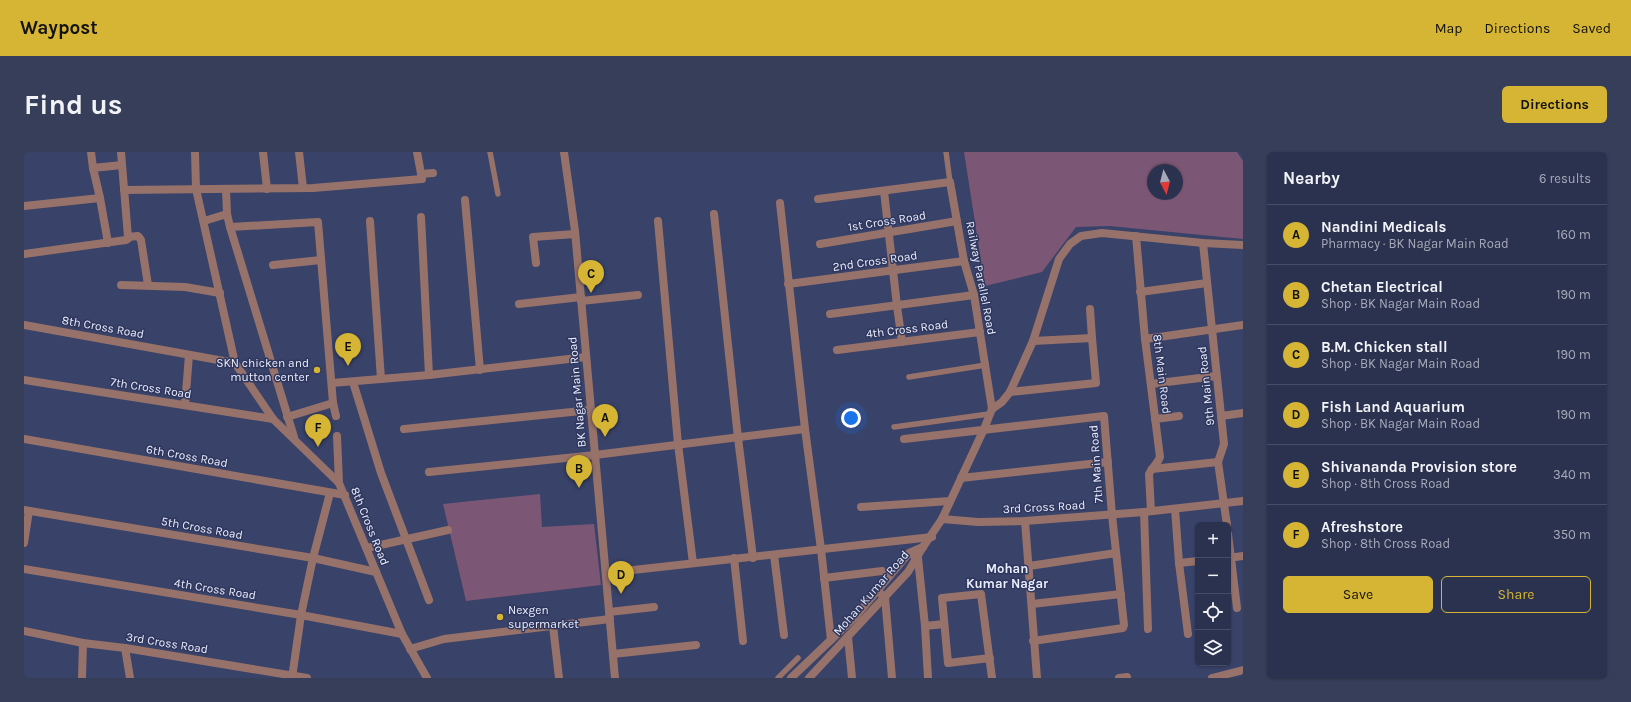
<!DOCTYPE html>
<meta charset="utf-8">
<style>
:root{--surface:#2b324f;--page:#373e59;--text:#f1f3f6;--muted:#a6aab7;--line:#474d66;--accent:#d6b534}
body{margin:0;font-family:Karla,sans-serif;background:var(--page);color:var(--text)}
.controls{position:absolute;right:12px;bottom:12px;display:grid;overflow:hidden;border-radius:6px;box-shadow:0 1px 3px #0004}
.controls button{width:36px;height:36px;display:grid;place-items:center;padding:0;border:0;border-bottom:1px solid var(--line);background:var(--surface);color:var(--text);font:20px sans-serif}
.compass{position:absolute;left:1123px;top:12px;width:36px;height:36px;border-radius:50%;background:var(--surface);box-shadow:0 1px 3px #0004;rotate:173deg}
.you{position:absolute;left:827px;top:266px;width:14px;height:14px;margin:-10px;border:3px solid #fff;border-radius:50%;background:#1a73e8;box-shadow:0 0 0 6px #1a73e833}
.badge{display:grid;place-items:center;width:26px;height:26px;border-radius:50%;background:var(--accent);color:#111;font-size:13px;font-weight:700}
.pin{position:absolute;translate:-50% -33px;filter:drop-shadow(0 1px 2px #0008)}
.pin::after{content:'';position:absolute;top:21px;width:14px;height:12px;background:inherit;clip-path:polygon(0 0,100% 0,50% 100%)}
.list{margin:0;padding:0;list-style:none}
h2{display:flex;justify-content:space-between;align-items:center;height:52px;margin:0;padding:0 16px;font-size:17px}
h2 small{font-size:13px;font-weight:400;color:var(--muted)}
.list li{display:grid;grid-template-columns:26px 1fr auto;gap:12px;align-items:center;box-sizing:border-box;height:60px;padding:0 16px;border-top:1px solid var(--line)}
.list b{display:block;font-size:15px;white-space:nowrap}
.list p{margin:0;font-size:13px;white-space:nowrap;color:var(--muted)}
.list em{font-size:13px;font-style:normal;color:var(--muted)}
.actions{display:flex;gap:8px;padding:12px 16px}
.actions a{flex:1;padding:9px 0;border:1px solid var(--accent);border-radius:6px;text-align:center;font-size:14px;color:var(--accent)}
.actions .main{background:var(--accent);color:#111}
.icon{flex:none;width:22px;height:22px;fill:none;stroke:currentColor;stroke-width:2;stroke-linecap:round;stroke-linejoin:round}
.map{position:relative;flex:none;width:1219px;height:526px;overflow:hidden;border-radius:6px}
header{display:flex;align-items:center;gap:24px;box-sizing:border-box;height:56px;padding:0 20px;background:var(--accent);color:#111}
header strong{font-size:19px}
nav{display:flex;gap:22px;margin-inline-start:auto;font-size:14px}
.intro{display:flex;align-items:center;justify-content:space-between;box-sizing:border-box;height:96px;padding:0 24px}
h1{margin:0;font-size:28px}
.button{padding:10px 18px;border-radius:6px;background:var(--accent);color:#111;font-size:14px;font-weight:700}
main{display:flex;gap:24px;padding:0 24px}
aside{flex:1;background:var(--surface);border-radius:6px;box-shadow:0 1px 3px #0004}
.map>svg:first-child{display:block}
</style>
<header>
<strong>Waypost</strong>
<nav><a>Map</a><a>Directions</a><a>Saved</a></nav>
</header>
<div class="intro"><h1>Find us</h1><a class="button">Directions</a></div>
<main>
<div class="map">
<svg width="1219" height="526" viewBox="0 0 1219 526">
<rect width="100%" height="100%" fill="#394269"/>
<g fill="#7c5775" fill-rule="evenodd">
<path d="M 940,0 L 1213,0 L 1219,9 L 1219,87 L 1086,74 L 1052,75 L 1018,120 L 961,134 ZM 1129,18 L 1153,18 L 1153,42 L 1129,42 Z"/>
<path d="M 516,342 L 518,375 L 570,372 L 577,433 L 442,449 L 419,352 Z"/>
</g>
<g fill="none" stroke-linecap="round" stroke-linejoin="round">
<g stroke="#97726a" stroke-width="5.5">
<path d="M 466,0 L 474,42"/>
<path d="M 922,0 L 926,30"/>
<path d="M 885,225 L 962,213"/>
<path d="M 870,275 L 965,262"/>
<path d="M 754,526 L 774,506"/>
</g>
<g stroke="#97726a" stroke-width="8">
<path d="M 67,0 L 69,16"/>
<path d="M 97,0 L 104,85"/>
<path d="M 171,0 L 172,37 L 211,211"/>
<path d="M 239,0 L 243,37"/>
<path d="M 275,0 L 279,36"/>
<path d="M 397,22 L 409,21"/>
<path d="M 202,37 L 203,62"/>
<path d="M 100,38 L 289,36 L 398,27 L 393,0"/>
<path d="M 860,39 L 873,154 L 878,190"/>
<path d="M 76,46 L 84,91"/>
<path d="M 794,47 L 926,30 L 940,109 L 950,143 L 968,257"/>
<path d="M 441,48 L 456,218"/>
<path d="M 756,51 L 781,277 L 797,397 L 807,488"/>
<path d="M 0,54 L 76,46 L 69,16 L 98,13"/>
<path d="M 690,62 L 714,286 L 729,406"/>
<path d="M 397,65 L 405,223"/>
<path d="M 180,69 L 203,62 L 206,75 L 294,70 L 309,251 L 312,264"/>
<path d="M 346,69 L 357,227"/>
<path d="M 634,69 L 654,292 L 669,411"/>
<path d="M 206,75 L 270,285"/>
<path d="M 1112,84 L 1121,187 L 1136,305 C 1133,313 1128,315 1125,322 L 1127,359"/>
<path d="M 1179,91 L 1200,292 L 1194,310 L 1203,373"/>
<path d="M 796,92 L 933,69"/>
<path d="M 0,102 L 102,88 L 104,87 L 104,85 L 114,84 L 117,88 L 124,133"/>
<path d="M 512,111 L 509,85 L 551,82"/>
<path d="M 249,113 L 297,108"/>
<path d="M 764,132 L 940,109"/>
<path d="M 97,133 L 161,135 L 196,141"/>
<path d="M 1116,140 L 1183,131"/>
<path d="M 557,149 L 614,143"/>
<path d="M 495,152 L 557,145"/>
<path d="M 1066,157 L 1068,186"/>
<path d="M 806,162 L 950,143"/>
<path d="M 0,173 L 211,211 L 249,267 L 315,331 L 378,482 L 403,526"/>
<path d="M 1121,187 L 1219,173"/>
<path d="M 813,198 L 956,180"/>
<path d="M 0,228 L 249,267"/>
<path d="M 329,230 L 357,321 L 405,448"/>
<path d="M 308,231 L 405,223 L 562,205"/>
<path d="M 1127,232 L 1192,224"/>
<path d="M 986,240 L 1072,231 L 1068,186 L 1009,189"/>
<path d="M 161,253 L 165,203"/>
<path d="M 968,257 L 978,250 L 986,240 L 1009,189 L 1035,107 L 1046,92 L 1057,84 L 1078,81 L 1179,91 L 1219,93"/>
<path d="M 1197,264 L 1219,261"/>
<path d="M 263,265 L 309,251"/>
<path d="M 1131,267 L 1155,264"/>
<path d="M 380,277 L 567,258"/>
<path d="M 313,284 L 315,331"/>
<path d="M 0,287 L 321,343"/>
<path d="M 880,287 L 1080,264 L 1088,363 L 1100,473 L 1099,476 L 1009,489"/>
<path d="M 1128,317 L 1194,310"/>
<path d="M 405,320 L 571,303 L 781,277"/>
<path d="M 937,326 L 1084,310"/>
<path d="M 837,355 L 926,349"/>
<path d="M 1151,357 L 1155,411 L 1164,482"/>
<path d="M 0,358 L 289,406 L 352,420"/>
<path d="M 1120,360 L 1124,477"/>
<path d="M 918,367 L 954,370 L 1001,369 L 1120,360 L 1219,349"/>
<path d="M 1001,369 L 1013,526"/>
<path d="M 1204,382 L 1213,456"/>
<path d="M 0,391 L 5,359"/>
<path d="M 899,395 L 918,367 L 960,277 L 968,257"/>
<path d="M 343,396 L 424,378"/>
<path d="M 750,403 L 760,483"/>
<path d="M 890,404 L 894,406 L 901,474 L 904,526"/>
<path d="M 710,406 L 719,489"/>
<path d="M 1204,406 L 1219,404"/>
<path d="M 1155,411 L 1174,409"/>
<path d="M 1005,414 L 1092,401"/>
<path d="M 0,417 L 277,463 L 378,482"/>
<path d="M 582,421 L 908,385"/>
<path d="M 800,426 L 858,419"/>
<path d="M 857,442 L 861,445 L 868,526"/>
<path d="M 1008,452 L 1097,442"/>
<path d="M 585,460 L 630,455"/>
<path d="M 529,474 L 535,526"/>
<path d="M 901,474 L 920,472"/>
<path d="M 0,479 L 59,491 L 101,496 L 283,526"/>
<path d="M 824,485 L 828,526"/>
<path d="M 101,496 L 106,526"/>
<path d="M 386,497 L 420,487 L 586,467"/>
<path d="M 589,502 L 672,493"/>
<path d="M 966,506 L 924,511 L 918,446 L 957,442 L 968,526"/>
<path d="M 58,526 L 59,491"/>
<path d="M 268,526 L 277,463 L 289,406 L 306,341"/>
<path d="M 1095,526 L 1103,525"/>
</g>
<g stroke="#97726a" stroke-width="8">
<path d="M 540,0 L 551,79 L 591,526"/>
<path d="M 767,526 L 832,464 L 885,401 L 899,395"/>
<path d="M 785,526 L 884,420 L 899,395"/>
<path d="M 1188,526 L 1219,518"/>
</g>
</g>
<g fill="#d6b534" stroke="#2f375e" stroke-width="1.5">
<circle cx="293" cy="218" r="4"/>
<circle cx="476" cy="465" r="4"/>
</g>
<g text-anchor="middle" stroke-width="3" stroke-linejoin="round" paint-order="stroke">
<g font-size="12" fill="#e9edfc" stroke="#2f375e">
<text transform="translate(863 69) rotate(-9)" y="4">1st Cross Road</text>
<text transform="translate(851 109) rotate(-8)" y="4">2nd Cross Road</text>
<text transform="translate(957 126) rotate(79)" y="4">Railway Parallel Road</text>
<text transform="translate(79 175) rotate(10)" y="4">8th Cross Road</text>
<text transform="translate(883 177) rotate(-7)" y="4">4th Cross Road</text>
<text transform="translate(1138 222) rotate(83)" y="4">8th Main Road</text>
<text transform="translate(1182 234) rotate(-96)" y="4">9th Main Road</text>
<text transform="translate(127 236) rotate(9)" y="4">7th Cross Road</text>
<text transform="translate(553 240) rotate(-95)" y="4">BK Nagar Main Road</text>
<text transform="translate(163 304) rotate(10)" y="4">6th Cross Road</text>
<text transform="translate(1072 312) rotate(-94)" y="4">7th Main Road</text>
<text transform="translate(1020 355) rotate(-3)" y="4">3rd Cross Road</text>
<text transform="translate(346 374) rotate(68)" y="4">8th Cross Road</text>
<text transform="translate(178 376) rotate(10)" y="4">5th Cross Road</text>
<text transform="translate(191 437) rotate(9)" y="4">4th Cross Road</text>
<text transform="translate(847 441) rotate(-49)" y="4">Mohan Kumar Road</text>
<text transform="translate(143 491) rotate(9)" y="4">3rd Cross Road</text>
</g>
<g font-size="12" fill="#e9edfc" stroke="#2f375e" text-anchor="end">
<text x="285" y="215">SKN chicken and<tspan x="285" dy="14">mutton center</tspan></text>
<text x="484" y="462" text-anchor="start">Nexgen<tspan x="484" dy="14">supermarket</tspan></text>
</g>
<g font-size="13" font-weight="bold" fill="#e9edfc" stroke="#2f375e">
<text x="983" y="421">Mohan<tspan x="983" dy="15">Kumar Nagar</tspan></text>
</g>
</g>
</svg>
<div class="controls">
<button>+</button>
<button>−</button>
<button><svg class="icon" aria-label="locate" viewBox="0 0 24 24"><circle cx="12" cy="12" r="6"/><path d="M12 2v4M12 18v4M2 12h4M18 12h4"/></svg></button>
<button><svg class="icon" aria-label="layers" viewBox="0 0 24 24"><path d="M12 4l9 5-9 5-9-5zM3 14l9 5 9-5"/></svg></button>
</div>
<svg class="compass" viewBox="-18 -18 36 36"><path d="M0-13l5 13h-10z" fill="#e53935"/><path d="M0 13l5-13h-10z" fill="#a6aab7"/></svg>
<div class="you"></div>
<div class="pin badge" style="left:581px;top:285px">A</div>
<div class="pin badge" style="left:555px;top:336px">B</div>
<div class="pin badge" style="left:567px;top:141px">C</div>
<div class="pin badge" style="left:597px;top:442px">D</div>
<div class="pin badge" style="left:324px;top:214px">E</div>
<div class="pin badge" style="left:294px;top:295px">F</div>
</div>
<aside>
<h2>Nearby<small>6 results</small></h2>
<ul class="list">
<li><span class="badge">A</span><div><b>Nandini Medicals</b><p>Pharmacy · BK Nagar Main Road</p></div><em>160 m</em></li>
<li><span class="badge">B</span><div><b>Chetan Electrical</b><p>Shop · BK Nagar Main Road</p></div><em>190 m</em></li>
<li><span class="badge">C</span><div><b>B.M. Chicken stall</b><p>Shop · BK Nagar Main Road</p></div><em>190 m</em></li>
<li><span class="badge">D</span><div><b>Fish Land Aquarium</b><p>Shop · BK Nagar Main Road</p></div><em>190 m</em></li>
<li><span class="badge">E</span><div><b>Shivananda Provision store</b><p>Shop · 8th Cross Road</p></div><em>340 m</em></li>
<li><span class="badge">F</span><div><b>Afreshstore</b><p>Shop · 8th Cross Road</p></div><em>350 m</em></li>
</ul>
<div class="actions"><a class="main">Save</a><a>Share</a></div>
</aside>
</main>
